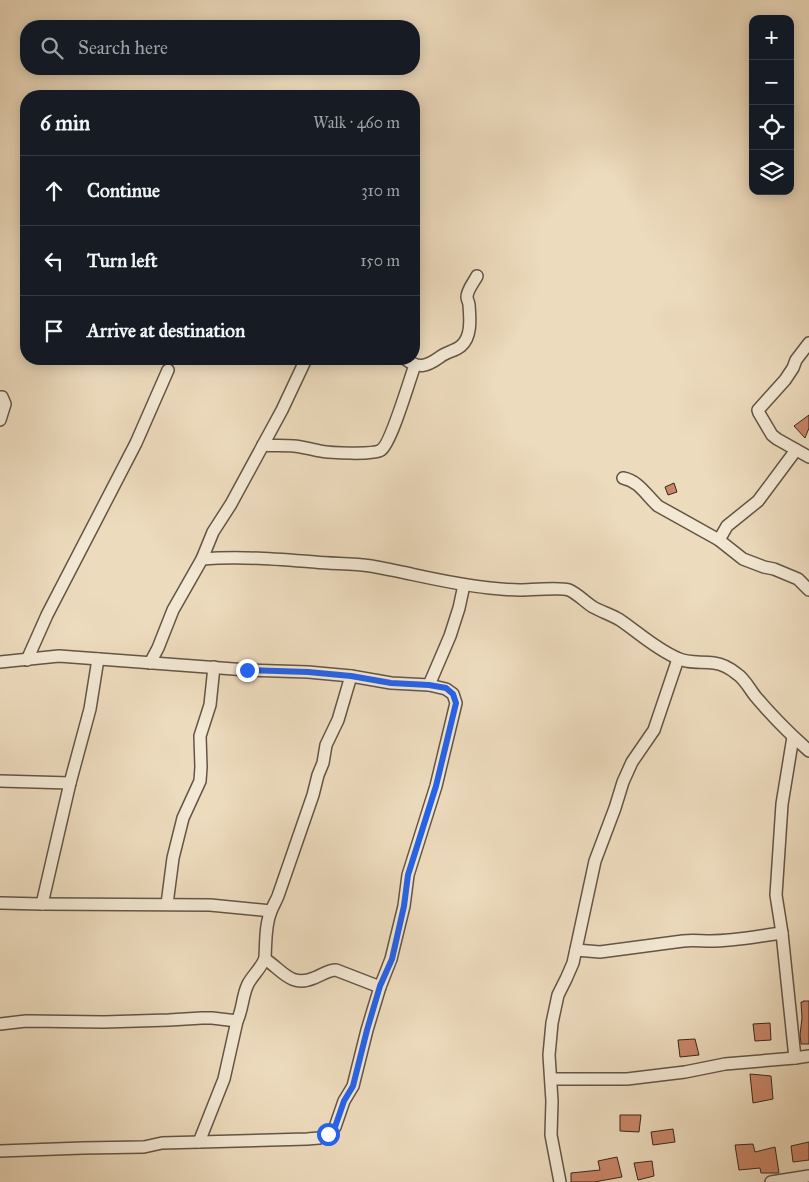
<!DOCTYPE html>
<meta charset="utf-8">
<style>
:root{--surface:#171b24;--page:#242831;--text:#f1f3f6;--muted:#9ea1a6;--line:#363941}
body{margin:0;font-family:"IM FELL Great Primer",serif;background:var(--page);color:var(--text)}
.controls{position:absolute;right:15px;top:15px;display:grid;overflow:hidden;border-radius:10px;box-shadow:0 2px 12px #0003}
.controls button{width:45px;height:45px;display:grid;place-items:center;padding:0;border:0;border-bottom:1px solid var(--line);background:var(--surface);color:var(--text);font:25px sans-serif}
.stop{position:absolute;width:15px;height:15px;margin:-11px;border:4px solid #2563eb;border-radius:50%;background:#fff}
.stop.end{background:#2563eb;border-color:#fff;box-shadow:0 1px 5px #0008}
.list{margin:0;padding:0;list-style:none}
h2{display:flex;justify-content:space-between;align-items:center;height:65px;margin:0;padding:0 20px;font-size:21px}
h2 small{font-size:16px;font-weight:400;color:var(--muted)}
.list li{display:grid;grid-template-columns:32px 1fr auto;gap:15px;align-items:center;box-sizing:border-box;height:70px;padding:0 20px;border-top:1px solid var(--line)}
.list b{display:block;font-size:19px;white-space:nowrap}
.list em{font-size:16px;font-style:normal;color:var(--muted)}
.icon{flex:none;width:28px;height:28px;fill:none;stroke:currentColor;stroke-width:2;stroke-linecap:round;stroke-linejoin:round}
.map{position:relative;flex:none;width:809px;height:1182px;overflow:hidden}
.search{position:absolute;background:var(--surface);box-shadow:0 2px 12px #0003;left:20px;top:20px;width:400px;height:55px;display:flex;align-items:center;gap:12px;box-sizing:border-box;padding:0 18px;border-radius:20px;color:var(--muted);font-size:19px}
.panel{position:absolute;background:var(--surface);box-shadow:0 2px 12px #0003;left:20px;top:90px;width:400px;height:275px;border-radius:20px}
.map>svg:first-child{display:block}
</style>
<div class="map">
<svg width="809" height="1182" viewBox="0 0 809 1182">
<rect width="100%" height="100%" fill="#eddbbd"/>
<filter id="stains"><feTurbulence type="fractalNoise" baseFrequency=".004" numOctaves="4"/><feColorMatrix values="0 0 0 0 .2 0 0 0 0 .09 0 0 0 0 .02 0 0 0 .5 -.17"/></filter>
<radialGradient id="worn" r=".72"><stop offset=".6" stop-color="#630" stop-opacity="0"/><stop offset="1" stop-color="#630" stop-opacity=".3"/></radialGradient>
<g fill="#ca8668" stroke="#35281f">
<path d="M 809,415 L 809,428 L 805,438 L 794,426 Z"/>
<path d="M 674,483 L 677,492 L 668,495 L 665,487 Z"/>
<path d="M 803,1001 L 809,1001 L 809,1044 L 801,1044 L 800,1035 L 802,1018 L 801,1002 L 803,1002 Z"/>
<path d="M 770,1023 L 771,1040 L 755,1041 L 753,1024 Z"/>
<path d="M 695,1039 L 699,1055 L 680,1057 L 678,1040 Z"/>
<path d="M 750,1074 L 771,1076 L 773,1099 L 753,1103 Z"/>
<path d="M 620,1115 L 641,1115 L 639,1132 L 620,1131 Z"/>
<path d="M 673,1129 L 675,1142 L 653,1145 L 651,1132 Z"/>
<path d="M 809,1142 L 809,1160 L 793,1162 L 791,1146 Z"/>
<path d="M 753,1144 L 755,1152 L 775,1147 L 779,1173 L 761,1173 L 760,1168 L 739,1170 L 735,1145 Z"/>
<path d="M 617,1157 L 622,1177 L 594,1182 L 571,1182 L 571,1173 L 600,1170 L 598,1161 Z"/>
<path d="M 652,1161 L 654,1176 L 638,1180 L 634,1163 Z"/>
</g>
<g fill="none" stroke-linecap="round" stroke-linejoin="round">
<defs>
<g id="minor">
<path d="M 809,343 L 796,360 L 793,368 L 785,380 L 758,410 L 759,413 L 772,435 L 777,439 L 809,457"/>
<path d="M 405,359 C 419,369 426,367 440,357 C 446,352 455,351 461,346 C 472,337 470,318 469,305 C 469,302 467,300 467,297 C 467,290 474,282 477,276"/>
<path d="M 0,397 L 2,397 L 5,404 L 0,420"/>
<path d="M 263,445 C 273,446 283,445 294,446 C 303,447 311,449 320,451 C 330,453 374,455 381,450 C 391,444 410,378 415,365"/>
<path d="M 623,478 C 639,481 646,495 658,506 L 719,540 L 743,559 L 764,567 L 774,569 L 798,579 L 809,590"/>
<path d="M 719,540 L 727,526 L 758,501 L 796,450"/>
<path d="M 202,559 C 239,556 277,559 315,562 C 333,564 352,563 371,566 C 411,573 449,584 490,588 C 499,589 510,590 520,590 C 529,590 562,587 569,590 C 578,594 585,602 593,607 C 602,612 612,615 620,620 C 639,633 656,649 677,658 C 689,664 701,661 714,663 C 722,664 731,669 737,674 C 745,679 750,690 756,697 C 772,716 790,734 809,751"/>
<path d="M 27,660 L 47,615 L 136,443 L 168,370"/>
<path d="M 0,662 L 59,656 L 247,670 L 308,672 L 351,676 L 391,683 L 429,685 L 446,689 L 453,694 L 456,703 L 436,786 L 408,875 L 404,906 L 391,959 L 380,987 L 367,1030 L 353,1086 L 344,1101 L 335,1127 L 328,1134 L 319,1138 L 307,1139 L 162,1143 L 144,1147 L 83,1148 L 0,1151"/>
<path d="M 150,663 L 158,648 L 173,610 L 202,559 L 213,532 L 231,504 L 282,410 L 306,359"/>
<path d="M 429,685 L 450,636 L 459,608 L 464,585"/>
<path d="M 793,737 L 782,804 L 776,895 L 782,933 L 795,1058"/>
<path d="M 0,781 L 70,783"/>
<path d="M 0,903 L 42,904 L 210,905 L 271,911"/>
<path d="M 42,904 L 70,783 L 90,709 L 98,659"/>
<path d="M 167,904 L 173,858 L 183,818 L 200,781 L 201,767 L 200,736 L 210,705 L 214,667"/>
<path d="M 576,950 L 600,952 L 683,941 C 692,940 701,941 711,941 C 735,941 758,936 782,933"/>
<path d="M 265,959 C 282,970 291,988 314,978 C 322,975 328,970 336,970 L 380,987"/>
<path d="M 0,1024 L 26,1021 L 104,1022 L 169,1020 L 202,1018 L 212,1018 L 237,1021"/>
<path d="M 551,1079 L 627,1079 L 685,1072 L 725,1064 L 795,1058 L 809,1056"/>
<path d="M 199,1142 L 224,1079 L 237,1021 C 243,1009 242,996 248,984 C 252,976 264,965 265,957 C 266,942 265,925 271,911 C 273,906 276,901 278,896 L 313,795 L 318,775 L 323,763 L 326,745 L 338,720 L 351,676"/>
<path d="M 560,1182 L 551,1135 L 552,1101 L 549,1055 L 552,1023 L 558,995 L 566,979 L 573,963 L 595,861 L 615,808 L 623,782 L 632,762 L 654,730 L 678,659"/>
<path d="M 771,1182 L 809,1176"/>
</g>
</defs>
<use href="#minor" stroke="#635546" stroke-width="14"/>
<use href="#minor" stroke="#f3e8d4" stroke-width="11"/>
</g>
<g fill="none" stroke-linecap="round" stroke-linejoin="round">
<path stroke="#2563eb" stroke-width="6" d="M 247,670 L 308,672 L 351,676 L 391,683 L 429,685 L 446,688 L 453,694 L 456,703 L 436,786 L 408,875 L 404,906 L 392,959 L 380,986 L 367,1030 L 353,1086 L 344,1101 L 335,1127 L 328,1134"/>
</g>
<rect width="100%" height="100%" filter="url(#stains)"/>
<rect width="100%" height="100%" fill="url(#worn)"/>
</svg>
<div class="controls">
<button>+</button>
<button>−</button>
<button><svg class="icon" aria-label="locate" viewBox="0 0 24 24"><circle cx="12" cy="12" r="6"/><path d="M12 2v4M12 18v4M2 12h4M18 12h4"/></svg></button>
<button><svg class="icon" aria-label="layers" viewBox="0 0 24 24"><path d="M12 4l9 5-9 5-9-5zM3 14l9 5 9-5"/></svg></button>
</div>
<div class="stop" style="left:328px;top:1134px"></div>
<div class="stop end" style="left:247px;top:670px"></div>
<div class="search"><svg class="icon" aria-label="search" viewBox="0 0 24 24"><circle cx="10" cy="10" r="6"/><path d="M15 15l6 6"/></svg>Search here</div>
<section class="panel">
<h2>6 min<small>Walk · 460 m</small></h2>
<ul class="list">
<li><svg class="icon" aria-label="ahead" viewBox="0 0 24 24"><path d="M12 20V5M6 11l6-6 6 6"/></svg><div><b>Continue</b></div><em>310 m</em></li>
<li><svg class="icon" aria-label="left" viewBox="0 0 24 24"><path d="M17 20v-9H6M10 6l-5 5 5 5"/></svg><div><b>Turn left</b></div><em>150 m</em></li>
<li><svg class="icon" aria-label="arrive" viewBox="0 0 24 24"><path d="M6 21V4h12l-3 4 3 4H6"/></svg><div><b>Arrive at destination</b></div></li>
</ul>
</section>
</div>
